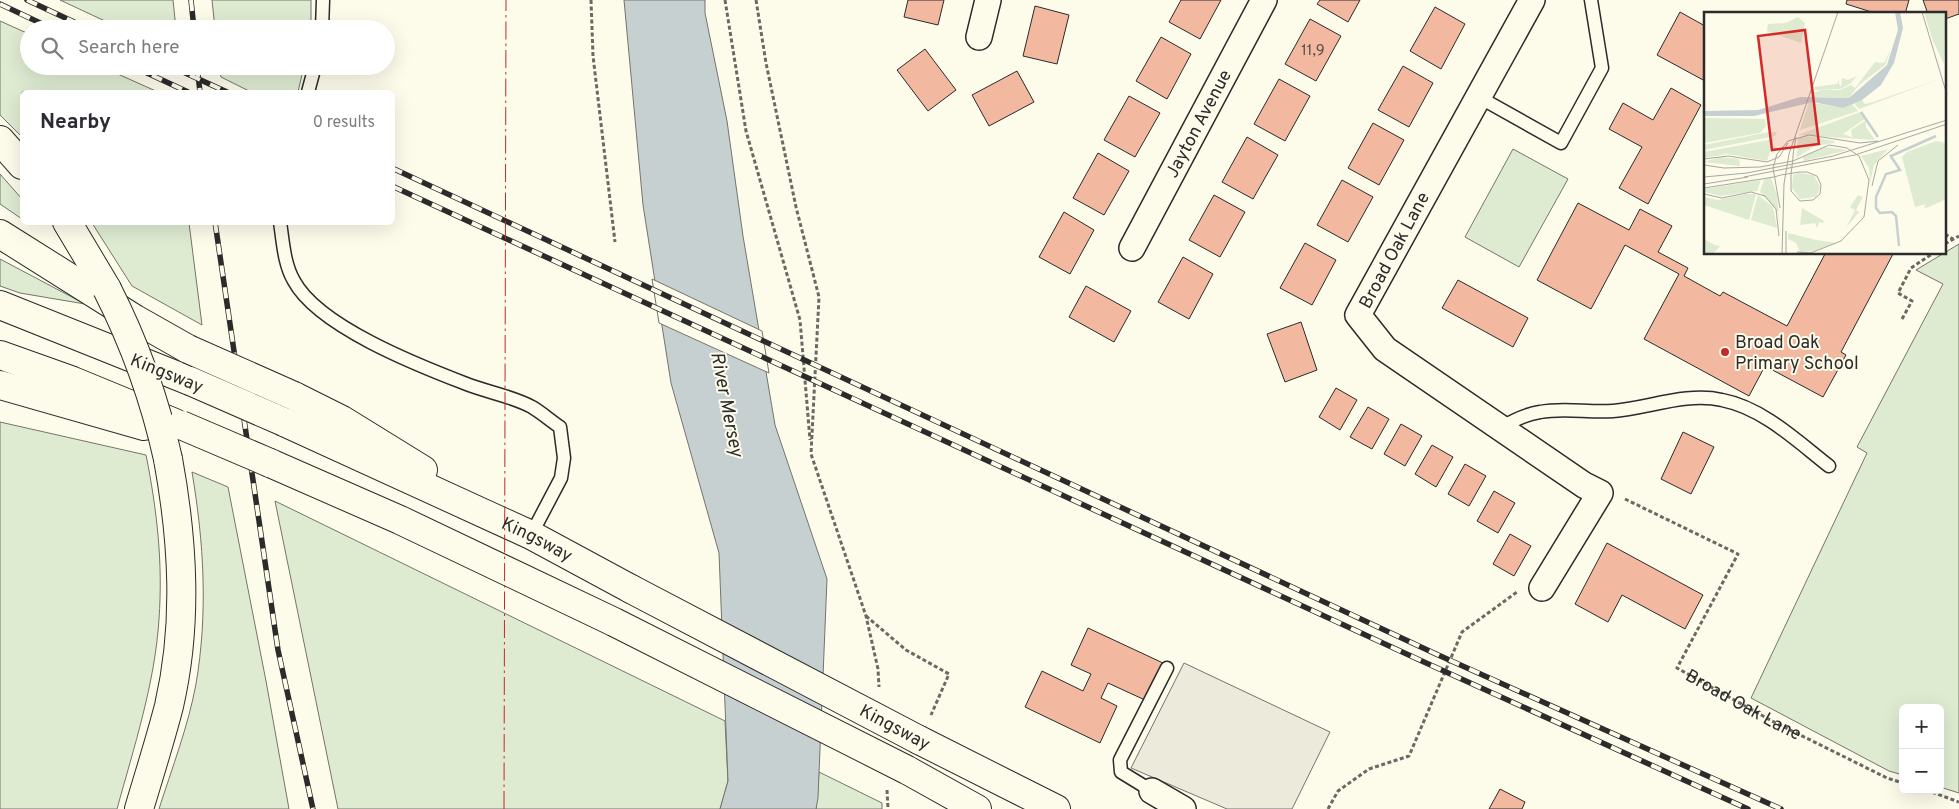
<!DOCTYPE html>
<meta charset="utf-8">
<style>
:root{--surface:#fff;--page:#f7f7f7;--text:#2b2b33;--muted:#7c7c81;--line:#e1e1e2}
body{margin:0;font-family:Overpass,sans-serif;background:var(--page);color:var(--text)}
.controls{position:absolute;right:15px;bottom:15px;display:grid;overflow:hidden;border-radius:8px;box-shadow:0 5px 20px #0002}
.controls button{width:45px;height:45px;display:grid;place-items:center;padding:0;border:0;border-bottom:1px solid var(--line);background:var(--surface);color:var(--text);font:25px sans-serif}
.list{margin:0;padding:0;list-style:none}
h2{display:flex;justify-content:space-between;align-items:center;height:65px;margin:0;padding:0 20px;font-size:21px}
h2 small{font-size:16px;font-weight:400;color:var(--muted)}
.icon{flex:none;width:28px;height:28px;fill:none;stroke:currentColor;stroke-width:2;stroke-linecap:round;stroke-linejoin:round}
.map{position:relative;flex:none;width:1959px;height:809px;overflow:hidden}
.search{position:absolute;background:var(--surface);box-shadow:0 5px 20px #0002;left:20px;top:20px;width:375px;height:55px;display:flex;align-items:center;gap:12px;box-sizing:border-box;padding:0 18px;border-radius:28px;color:var(--muted);font-size:19px}
.panel{position:absolute;background:var(--surface);box-shadow:0 5px 20px #0002;left:20px;top:90px;width:375px;height:135px;border-radius:8px}
.map>svg:first-child{display:block}
</style>
<div class="map">
<svg width="1959" height="809" viewBox="0 0 1959 809">
<rect width="100%" height="100%" fill="#fdfbea"/>
<g fill="#deebd1" stroke="#74746e">
<path d="M 60,0 L 173,0 L 176,29 L 122,29 Z"/>
<path d="M 212,0 L 311,0 L 311,29 L 215,29 Z"/>
<path d="M 0,21 L 29,34 L 29,66 L 100,66 L 158,92 L 22,92 L 22,137 L 0,115 Z"/>
<path d="M 219,66 L 304,66 L 298,92 L 251,92 L 221,77 Z"/>
<path d="M 1513,149 L 1568,179 L 1519,267 L 1465,237 Z"/>
<path d="M 0,174 L 22,199 L 22,219 L 0,204 Z"/>
<path d="M 92,223 L 189,223 L 202,325 L 132,286 Z"/>
<path d="M 1959,244 L 1959,793 L 1940,787 L 1940,708 L 1903,708 L 1903,775 L 1889,771 L 1751,698 L 1867,453 L 1857,447 L 1943,284 L 1916,270 Z"/>
<path d="M 0,259 L 85,304 L 20,293 L 0,286 Z"/>
<path d="M 0,422 L 146,455 C 157,510 163,563 159,619 C 155,683 134,747 117,809 L 0,809 Z"/>
<path d="M 192,472 L 228,487 L 266,681 L 289,809 L 159,809 C 172,768 188,727 196,684 C 208,613 204,543 192,472 Z"/>
<path d="M 275,501 L 725,721 L 728,781 L 720,809 L 338,809 Z"/>
<path d="M 819,772 L 882,803 L 882,809 L 816,809 Z"/>
</g>
<path fill="#eceadb" stroke="#74746e" d="M 1184,663 L 1330,732 L 1292,809 L 1227,809 L 1131,768 Z"/>
<path fill="#c7d0d0" stroke="#74746e" d="M 624,0 L 705,0 L 705,13 L 727,121 L 743,236 L 775,425 L 827,579 L 818,798 L 816,809 L 720,809 L 728,781 L 719,553 L 671,383 L 643,205 Z"/>
<path fill="#fdfbea" stroke="#74746e" d="M 652,279 L 762,331 L 769,373 L 659,323 Z"/>
<g fill="#f2b8a0" stroke="#2b2b2b">
<path d="M 908,0 L 944,0 L 938,25 L 904,17 Z"/>
<path d="M 1181,0 L 1221,0 L 1200,39 L 1169,22 Z"/>
<path d="M 1320,0 L 1360,0 L 1348,22 L 1317,4 Z"/>
<path d="M 1847,0 L 1909,0 L 1905,14 L 1878,14 L 1846,4 Z"/>
<path d="M 1923,0 L 1959,0 L 1959,14 L 1945,19 L 1945,14 L 1928,14 Z"/>
<path d="M 1035,6 L 1069,15 L 1057,64 L 1023,56 Z"/>
<path d="M 1435,7 L 1465,24 L 1441,69 L 1410,51 Z"/>
<path d="M 1680,12 L 1705,26 L 1705,81 L 1657,55 Z"/>
<path d="M 1310,19 L 1341,36 L 1316,81 L 1285,64 Z"/>
<path d="M 1161,37 L 1191,54 L 1167,99 L 1136,81 Z"/>
<path d="M 925,49 L 956,90 L 928,111 L 897,70 Z"/>
<path d="M 1403,66 L 1433,83 L 1409,127 L 1378,110 Z"/>
<path d="M 1017,71 L 1034,102 L 989,126 L 972,95 Z"/>
<path d="M 1279,79 L 1310,96 L 1285,141 L 1254,124 Z"/>
<path d="M 1671,88 L 1701,105 L 1648,204 L 1619,188 L 1642,147 L 1609,129 L 1623,103 L 1653,120 Z"/>
<path d="M 1129,96 L 1160,113 L 1135,157 L 1104,140 Z"/>
<path d="M 1373,123 L 1404,140 L 1379,185 L 1348,168 Z"/>
<path d="M 1247,137 L 1278,155 L 1253,199 L 1222,182 Z"/>
<path d="M 1098,153 L 1129,171 L 1104,215 L 1073,198 Z"/>
<path d="M 1342,180 L 1373,197 L 1348,242 L 1317,225 Z"/>
<path d="M 1214,195 L 1245,212 L 1220,257 L 1189,240 Z"/>
<path d="M 1578,203 L 1629,230 L 1640,209 L 1672,226 L 1658,252 L 1688,268 L 1684,276 L 1720,296 L 1723,292 L 1787,326 L 1825,254 L 1893,254 L 1841,352 L 1846,355 L 1823,397 L 1765,366 L 1749,396 L 1644,339 L 1679,274 L 1625,245 L 1591,309 L 1537,280 Z"/>
<path d="M 1064,212 L 1094,230 L 1070,274 L 1039,257 Z"/>
<path d="M 1305,243 L 1336,260 L 1312,305 L 1280,288 Z"/>
<path d="M 1183,257 L 1213,274 L 1189,319 L 1158,302 Z"/>
<path d="M 1458,280 L 1528,318 L 1513,347 L 1442,308 Z"/>
<path d="M 1086,286 L 1131,311 L 1114,342 L 1069,317 Z"/>
<path d="M 1301,322 L 1317,370 L 1285,382 L 1267,334 Z"/>
<path d="M 1336,388 L 1357,400 L 1340,430 L 1319,417 Z"/>
<path d="M 1368,407 L 1389,419 L 1372,449 L 1350,437 Z"/>
<path d="M 1401,424 L 1422,436 L 1405,466 L 1384,454 Z"/>
<path d="M 1683,432 L 1714,447 L 1691,494 L 1661,479 Z"/>
<path d="M 1432,445 L 1453,457 L 1436,487 L 1415,474 Z"/>
<path d="M 1465,464 L 1486,476 L 1469,506 L 1448,494 Z"/>
<path d="M 1494,491 L 1515,503 L 1498,533 L 1477,521 Z"/>
<path d="M 1510,534 L 1531,546 L 1514,576 L 1493,564 Z"/>
<path d="M 1607,543 L 1703,595 L 1685,629 L 1622,595 L 1608,622 L 1575,604 Z"/>
<path d="M 1088,628 L 1163,663 L 1145,700 L 1108,683 L 1101,698 L 1117,706 L 1100,743 L 1025,707 L 1042,671 L 1083,691 L 1091,674 L 1071,665 Z"/>
<path d="M 1500,789 L 1525,802 L 1522,809 L 1489,809 Z"/>
</g>
<g fill="none" stroke-linecap="round" stroke-linejoin="round">
<defs>
<g id="lane">
<path d="M 322,29 L 323,0"/>
<path d="M 308,92 L 315,66"/>
<path d="M 1477,96 L 1561,143 L 1602,68 L 1591,0"/>
<path d="M 280,222 C 283,242 284,264 294,281 C 318,326 417,365 464,383 C 486,392 512,396 532,407 C 542,413 551,421 560,427 L 564,458 L 561,478 L 531,535"/>
<path d="M 1502,427 C 1514,420 1526,414 1540,412 C 1565,407 1588,413 1613,411 C 1648,408 1687,392 1722,400 C 1763,408 1797,441 1829,466"/>
<path d="M 1152,791 L 1121,772 L 1120,760 L 1167,668"/>
</g>
<g id="street">
<path d="M 1532,0 L 1358,315 L 1385,349 L 1584,485 L 1600,493 L 1542,588"/>
<path d="M 979,37 L 988,0"/>
<path id="s2" d="M 1132,248 L 1264,0"/>
<path d="M 1152,791 L 1183,809"/>
</g>
<g id="highway">
<path d="M 0,140 L 22,165"/>
<path d="M 67,222 L 107,289"/>
<path d="M 0,234 L 135,319 L 188,349"/>
<path d="M 0,305 L 190,381"/>
<path d="M 0,355 L 73,381 L 175,423"/>
<path d="M 0,385 L 144,426"/>
<path d="M 294,396 L 342,420 L 423,470"/>
<path id="s3" d="M 284,422 L 531,535 L 631,589"/>
<path d="M 270,463 L 400,520 L 614,622"/>
<path d="M 919,740 L 1056,809"/>
<path d="M 907,770 L 977,809"/>
<path d="M 139,809 C 149,775 160,741 169,706 C 188,624 183,541 168,459"/>
</g>
</defs>
<use href="#lane" stroke="#2b2b2b" stroke-width="15"/>
<use href="#street" stroke="#2b2b2b" stroke-width="28"/>
<use href="#highway" stroke="#2b2b2b" stroke-width="30"/>
<g stroke="#6a6964" stroke-width="3" stroke-dasharray="4 2.5" stroke-linecap="butt">
<path d="M 591,0 L 593,56 L 615,242"/>
<path d="M 725,0 L 746,131 L 800,320 L 810,440"/>
<path d="M 756,0 L 766,63 L 796,207 L 819,297 L 811,454 L 866,616 L 878,669 L 879,687"/>
<path d="M 1945,234 L 1953,239"/>
<path d="M 1945,244 L 1959,236"/>
<path d="M 1902,319 L 1912,301 L 1898,293 L 1911,268 L 1932,254"/>
<path id="s1" d="M 1625,499 L 1738,554 L 1677,668 L 1772,721 L 1887,778 L 1903,783"/>
<path d="M 866,616 L 906,650 L 949,674 L 931,715"/>
<path d="M 887,790 L 888,809"/>
<path d="M 1926,790 L 1959,802"/>
<path d="M 1328,809 L 1338,791 L 1369,769 L 1409,756 L 1462,632 L 1517,592"/>
</g>
<use href="#lane" stroke="#fdfbea" stroke-width="12"/>
<use href="#street" stroke="#fdfbea" stroke-width="25"/>
<use href="#highway" stroke="#fdfbea" stroke-width="28"/>
<defs>
<g id="rail">
<path d="M 27,0 L 89,29"/>
<path d="M 191,0 L 194,29"/>
<path d="M 0,4 L 53,29"/>
<path d="M 132,66 L 188,92"/>
<path d="M 170,66 L 227,92"/>
<path d="M 197,66 L 200,92"/>
<path d="M 392,168 L 1436,654 L 1781,809"/>
<path d="M 392,186 L 1424,662 L 1748,809"/>
<path d="M 215,222 L 278,650 L 313,809"/>
</g>
</defs>
<use href="#rail" stroke="#2b2b2b" stroke-width="5.5"/>
<use href="#rail" stroke="#fdfbea" stroke-width="4" stroke-dasharray="11" stroke-linecap="butt"/>
<defs>
<g id="highway-bridge">
<path d="M 107,289 C 135,344 155,400 168,459"/>
<path d="M 188,349 L 294,396"/>
<path d="M 190,381 L 284,422"/>
<path d="M 181,425 L 270,463"/>
<path d="M 631,589 L 919,740"/>
<path d="M 614,622 L 907,770"/>
</g>
</defs>
<use href="#highway-bridge" stroke="#2b2b2b" stroke-width="30" stroke-linecap="butt"/>
<use href="#highway-bridge" stroke="#fdfbea" stroke-width="28"/>
<path stroke="#c62828" stroke-width="1" stroke-dasharray="18 4 2.5 4" stroke-linecap="butt" d="M 504,809 L 506,0"/>
</g>
<circle fill="#c62828" stroke="#fdfbea" stroke-width="2" cx="1725" cy="352" r="5"/>
<g text-anchor="middle" stroke-width="4" stroke-linejoin="round" paint-order="stroke">
<g font-size="15" fill="#5d4e48">
<text x="1313" y="55">11,9</text>
</g>
<g font-size="18" fill="#2b2b2b" stroke="#fdfbea">
<text dy="6" stroke="none"><textPath href="#s2" startOffset="141">Jayton Avenue</textPath></text>
<text transform="translate(1394 250) rotate(-62)" y="6">Broad Oak Lane</text>
<text transform="translate(167 373) rotate(22)" y="6">Kingsway</text>
<text dy="6" stroke="none"><textPath href="#s3" startOffset="279">Kingsway</textPath></text>
<text dy="6" stroke="none"><textPath href="#s1" startOffset="331">Broad Oak Lane</textPath></text>
<text transform="translate(895 727) rotate(28)" y="6">Kingsway</text>
</g>
<g font-size="18" fill="#2b2b2b" stroke="#fdfbea" text-anchor="start">
<text x="1735" y="348">Broad Oak<tspan x="1735" dy="21">Primary School</tspan></text>
</g>
<g font-size="19" font-style="italic" fill="#2b2b2b" stroke="#fdfbea">
<text transform="translate(728 404) rotate(79)" y="7">River Mersey</text>
</g>
</g>
<g transform="translate(1704 12)">
<rect width="242" height="242" fill="#fdfbea"/>
<path d="M 220,0 L 242,0 L 240,52 L 229,29 ZM 94,5 L 101,11 L 97,31 L 63,19 L 64,12 L 82,11 ZM 187,36 L 181,53 L 155,73 L 145,86 L 107,85 L 109,81 L 117,78 L 136,78 L 147,73 L 151,76 L 171,50 L 180,51 ZM 153,64 L 146,72 L 136,77 L 110,78 L 111,75 L 133,72 L 135,68 L 135,72 L 137,75 L 138,66 L 144,68 ZM 236,67 L 155,97 L 150,91 L 158,88 L 161,92 L 169,90 ZM 105,90 L 139,96 L 148,92 L 154,99 L 96,118 ZM 156,100 L 162,106 L 139,122 L 148,125 L 147,118 L 162,108 L 162,115 L 171,128 L 94,123 ZM 0,106 L 61,107 L 62,114 L 56,121 L 0,131 ZM 65,120 L 73,120 L 71,124 L 0,138 L 0,133 ZM 103,124 L 131,129 L 130,131 L 111,134 L 92,146 L 94,126 ZM 70,127 L 63,149 L 23,142 L 0,146 L 0,140 ZM 232,129 L 242,131 L 242,187 L 225,195 L 220,196 L 222,192 L 211,195 L 198,145 L 203,140 ZM 121,135 L 144,138 L 100,149 L 99,145 ZM 184,137 L 170,153 L 166,171 L 165,156 L 157,144 ZM 16,145 L 35,147 L 36,154 L 0,150 ZM 95,161 L 110,163 L 116,175 L 112,185 L 96,187 L 88,176 L 89,163 ZM 67,166 L 73,183 L 76,216 L 74,200 L 56,180 L 60,167 ZM 57,168 L 53,179 L 17,184 L 0,180 L 0,177 ZM 41,182 L 52,182 L 45,208 L 0,193 L 0,185 L 14,188 ZM 54,183 L 69,195 L 73,216 L 47,208 ZM 154,183 L 159,185 L 152,198 L 155,200 L 142,216 L 151,198 L 146,195 ZM 98,196 L 120,209 L 119,211 L 115,210 L 113,216 L 111,211 L 96,213 ZM 84,221 L 112,228 L 132,231 L 110,239 L 96,240 L 92,231 L 84,227 ZM 0,227 L 11,233 L 16,234 L 9,242 L 0,242 Z" fill="#deebd1"/>
<path d="M 191,0 L 196,0 L 199,16 L 190,51 L 177,73 L 158,88 L 139,96 L 109,90 L 50,104 L 0,104 L 0,99 L 54,98 L 96,85 L 145,86 L 183,53 L 194,18 Z" fill="#c7d0d0"/>
<path fill="none" stroke="#c7d0d0" stroke-width="2.5" d="M 157,100 L 174,125M 186,143 L 196,158 L 182,162 L 172,185 L 172,196 L 176,201 L 188,200 L 192,204 L 195,234M 187,144 L 232,124"/>
<path fill="none" stroke="#a9a89e" stroke-width="1" d="M 218,0 L 243,83M 0,147 L 24,144 L 63,150 L 75,145 L 84,131M 0,153 L 20,156 L 56,155 L 89,149 L 125,133 L 143,136 L 155,144 L 165,168 L 160,205 L 137,229 L 104,242M 0,165 L 43,161 L 129,144 L 243,108M 40,165 L 151,143 L 243,112M 0,172 L 44,165M 168,174 L 174,149 L 194,133M 0,176 L 51,168 L 70,165 L 77,163 L 89,161 L 96,160 L 103,160 L 113,164 L 117,173 L 116,182 L 109,188 L 96,189 L 87,179 L 87,162 L 89,146 L 89,143 L 92,125M 0,182 L 18,186 L 47,180 L 61,184 L 72,197 L 75,224M 76,196 L 69,156 L 73,142 L 84,129 L 105,123 L 156,131 L 174,129M 93,240 L 108,241M 78,242 L 80,172 L 85,142 L 134,0M 82,242 L 82,219"/>
<path fill="#d62828" fill-opacity="0.15" stroke="#d62828" stroke-width="2.5" d="M 101,18 L 115,132 L 68,138 L 54,24 Z"/>
<rect width="242" height="242" fill="none" stroke="#2b2b2b" stroke-width="2.5"/>
</g>
</svg>
<div class="controls">
<button>+</button>
<button>−</button>
</div>
<div class="search"><svg class="icon" aria-label="search" viewBox="0 0 24 24"><circle cx="10" cy="10" r="6"/><path d="M15 15l6 6"/></svg>Search here</div>
<section class="panel">
<h2>Nearby<small>0 results</small></h2>
<ul class="list">
</ul>
</section>
</div>
